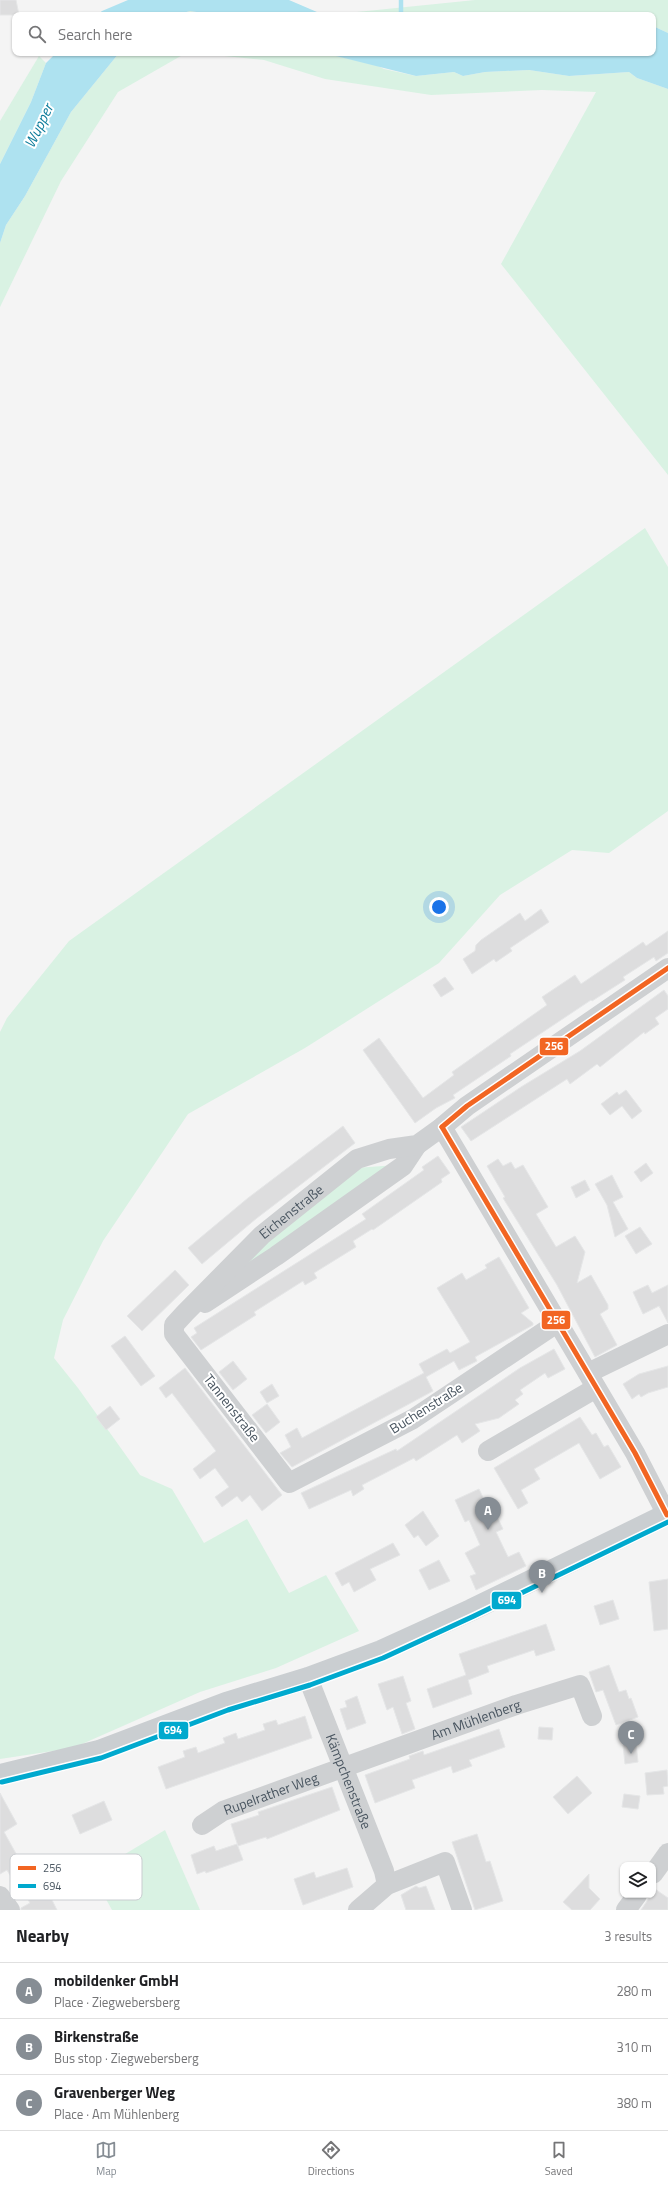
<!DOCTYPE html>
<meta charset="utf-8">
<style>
:root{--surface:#fff;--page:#f2f2f2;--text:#202124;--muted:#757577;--line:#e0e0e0;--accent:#868d94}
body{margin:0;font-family:"Titillium Web",sans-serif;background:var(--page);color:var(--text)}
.controls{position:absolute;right:12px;bottom:12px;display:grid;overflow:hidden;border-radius:8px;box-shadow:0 1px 3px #0004}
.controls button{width:36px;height:36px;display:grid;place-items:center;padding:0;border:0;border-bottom:1px solid var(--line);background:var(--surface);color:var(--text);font:20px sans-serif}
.you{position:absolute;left:439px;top:907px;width:14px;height:14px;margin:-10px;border:3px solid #fff;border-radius:50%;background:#1a73e8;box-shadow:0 0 0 6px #1a73e833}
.badge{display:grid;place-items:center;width:26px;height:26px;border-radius:50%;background:var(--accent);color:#fff;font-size:13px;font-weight:700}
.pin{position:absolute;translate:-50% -33px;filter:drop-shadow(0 1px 2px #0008)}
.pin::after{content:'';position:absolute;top:21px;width:14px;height:12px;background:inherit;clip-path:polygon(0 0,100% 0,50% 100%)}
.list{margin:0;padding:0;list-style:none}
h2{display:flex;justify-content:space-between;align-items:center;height:52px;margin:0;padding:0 16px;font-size:17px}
h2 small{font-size:13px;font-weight:400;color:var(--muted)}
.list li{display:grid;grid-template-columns:26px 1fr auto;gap:12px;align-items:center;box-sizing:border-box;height:56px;padding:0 16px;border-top:1px solid var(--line)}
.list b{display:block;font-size:15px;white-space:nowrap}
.list p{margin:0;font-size:13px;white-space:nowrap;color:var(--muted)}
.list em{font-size:13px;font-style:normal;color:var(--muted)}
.icon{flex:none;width:22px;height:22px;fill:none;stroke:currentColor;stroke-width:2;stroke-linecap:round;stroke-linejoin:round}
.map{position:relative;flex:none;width:668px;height:1910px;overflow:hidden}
.search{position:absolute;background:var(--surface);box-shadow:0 1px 3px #0004;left:12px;right:12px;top:12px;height:44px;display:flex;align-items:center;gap:10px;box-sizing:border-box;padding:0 14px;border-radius:8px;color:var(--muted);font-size:15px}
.sheet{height:220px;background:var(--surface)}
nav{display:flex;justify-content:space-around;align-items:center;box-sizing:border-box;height:56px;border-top:1px solid var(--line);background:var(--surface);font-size:11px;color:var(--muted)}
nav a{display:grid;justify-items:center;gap:2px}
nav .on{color:var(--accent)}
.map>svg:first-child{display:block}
</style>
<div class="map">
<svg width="668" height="1910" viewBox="0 0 668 1910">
<rect width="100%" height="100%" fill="#f4f4f4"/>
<g fill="#d9f2e3">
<path d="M 475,0 L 668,0 L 668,33 L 653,26 L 653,15 L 574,15 L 568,12 L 547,15 L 346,15 L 347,13 Z"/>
<path d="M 190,11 L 216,15 L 176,15 Z"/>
<path d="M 119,53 L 186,53 L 118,92 L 61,181 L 0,307 L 0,243 L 6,225 L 25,196 L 71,112 Z"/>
<path d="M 196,53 L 324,53 L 376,65 L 384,69 L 416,76 L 454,72 L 463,76 L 485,72 L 529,70 L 569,76 L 629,72 L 637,78 L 668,89 L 668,475 L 501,264 L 596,92 L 542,90 L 431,95 L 325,79 L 264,60 Z"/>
<path d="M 39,56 L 46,63 L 31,102 L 0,164 L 0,121 Z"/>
<path d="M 645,528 L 668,567 L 668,811 L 609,853 L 572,850 L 500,895 L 439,963 L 305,1048 L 188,1114 L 103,1241 L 63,1320 L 54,1358 L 78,1388 L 140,1475 L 172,1489 L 204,1543 L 247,1519 L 289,1593 L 326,1575 L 359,1631 L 276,1668 L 200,1692 L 73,1748 L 0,1759 L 0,1032 L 7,1018 L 69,941 Z"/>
<path d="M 397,1165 L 240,1276 L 234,1269 L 355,1168 Z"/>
<path d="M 165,1830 L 200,1910 L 112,1910 L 92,1874 Z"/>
</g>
<g fill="#aee2f0">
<path d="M 128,0 L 289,0 L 324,15 L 216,15 L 190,11 L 176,15 L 97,15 L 102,11 Z"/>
<path d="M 653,26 L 668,33 L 668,89 L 637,78 L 629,72 L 569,76 L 529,70 L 485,72 L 463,76 L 454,72 L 416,76 L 324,53 L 653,53 Z"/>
<path d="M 56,53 L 119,53 L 71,112 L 25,196 L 6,225 L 0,243 L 0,164 L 31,102 L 46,63 Z"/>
</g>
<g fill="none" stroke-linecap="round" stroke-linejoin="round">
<path stroke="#aee2f0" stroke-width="4.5" d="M 401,15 L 401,0"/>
</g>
<g fill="#ddddde" stroke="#e5e6e7">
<path d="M 0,0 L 16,0 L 19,15 L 0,15 Z"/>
<path d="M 541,909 L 549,922 L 510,948 L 512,951 L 496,962 L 494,959 L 472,974 L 463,959 L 475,951 L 476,945 L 481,940 L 520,913 L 525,921 Z"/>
<path d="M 668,931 L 668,953 L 656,961 L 654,957 L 623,977 L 625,980 L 592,1001 L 591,1000 L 510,1054 L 511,1056 L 453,1095 L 455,1098 L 436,1108 L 415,1123 L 363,1050 L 379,1038 L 423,1098 L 454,1075 L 452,1072 L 547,1005 L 542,997 L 575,975 L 581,984 L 643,942 L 646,946 Z"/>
<path d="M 445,977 L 454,989 L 441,997 L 433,985 Z"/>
<path d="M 664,990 L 668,996 L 668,1009 L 655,1018 L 659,1024 L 645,1034 L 644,1032 L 600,1067 L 597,1064 L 570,1084 L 567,1079 L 471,1141 L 461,1127 L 521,1087 L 580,1051 Z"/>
<path d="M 626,1090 L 642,1111 L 632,1119 L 622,1106 L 610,1115 L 601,1104 L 617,1092 L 619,1095 Z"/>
<path d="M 343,1126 L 355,1143 L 257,1218 L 202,1264 L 188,1248 L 248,1198 Z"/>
<path d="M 438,1156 L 450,1173 L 441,1179 L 442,1182 L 373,1230 L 372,1229 L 353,1241 L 356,1247 L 314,1273 L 317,1278 L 305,1285 L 303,1281 L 254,1312 L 256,1315 L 201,1350 L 191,1337 L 197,1333 L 194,1328 L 366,1219 L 362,1214 L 424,1170 L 422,1167 Z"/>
<path d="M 498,1159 L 503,1166 L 511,1162 L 515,1169 L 523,1165 L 548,1207 L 536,1214 L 556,1247 L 575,1236 L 585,1252 L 577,1283 L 591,1275 L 608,1305 L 608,1309 L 600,1314 L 617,1345 L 595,1357 L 557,1285 L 503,1198 L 505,1197 L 487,1166 Z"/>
<path d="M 646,1163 L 653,1173 L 641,1182 L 634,1172 Z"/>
<path d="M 612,1175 L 623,1197 L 613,1202 L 628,1229 L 615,1237 L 607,1205 L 595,1184 Z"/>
<path d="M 585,1180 L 590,1190 L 576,1198 L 571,1187 Z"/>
<path d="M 640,1227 L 652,1244 L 636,1254 L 625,1236 Z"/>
<path d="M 499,1257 L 529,1308 L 521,1313 L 533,1323 L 533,1325 L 475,1357 L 477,1361 L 459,1370 L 454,1361 L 426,1377 L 433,1391 L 292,1467 L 280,1453 L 291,1447 L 285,1435 L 297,1428 L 302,1438 L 424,1373 L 419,1364 L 447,1349 L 450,1353 L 470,1342 L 437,1288 L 462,1273 L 466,1280 L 487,1268 L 485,1265 Z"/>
<path d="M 175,1270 L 189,1285 L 142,1331 L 127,1316 Z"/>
<path d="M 648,1285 L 652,1293 L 668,1285 L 668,1323 L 659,1306 L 643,1314 L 633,1292 Z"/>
<path d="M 125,1336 L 155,1376 L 141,1386 L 111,1346 Z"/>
<path d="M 554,1349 L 565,1369 L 548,1378 L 545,1373 L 520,1390 L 523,1394 L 515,1400 L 519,1404 L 499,1418 L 475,1424 L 480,1431 L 462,1443 L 457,1435 L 416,1461 L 414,1458 L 362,1485 L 364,1489 L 353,1496 L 351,1490 L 309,1509 L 301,1493 L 396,1449 L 397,1451 L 520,1368 Z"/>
<path d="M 233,1361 L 247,1379 L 233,1390 L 219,1372 Z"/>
<path d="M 668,1366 L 668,1387 L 648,1393 L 641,1397 L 639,1394 L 632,1399 L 623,1384 L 639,1374 Z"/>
<path d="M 185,1368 L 282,1495 L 262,1511 L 250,1495 L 242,1502 L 237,1496 L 222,1507 L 215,1497 L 229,1487 L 215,1468 L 200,1479 L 193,1469 L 216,1451 L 172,1393 L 166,1398 L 159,1388 Z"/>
<path d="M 272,1384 L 279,1396 L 267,1403 L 260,1392 Z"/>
<path d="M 267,1404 L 280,1422 L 266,1433 L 252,1415 Z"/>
<path d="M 110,1406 L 120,1419 L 106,1430 L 96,1417 Z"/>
<path d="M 580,1417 L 592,1435 L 596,1433 L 604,1447 L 608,1445 L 621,1467 L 600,1479 L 579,1443 L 534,1469 L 540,1479 L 521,1490 L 528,1503 L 518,1509 L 494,1468 Z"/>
<path d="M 479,1489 L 489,1510 L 493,1508 L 503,1529 L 496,1532 L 508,1557 L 519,1552 L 526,1566 L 476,1590 L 470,1576 L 476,1574 L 465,1553 L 480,1545 L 469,1520 L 465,1522 L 455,1500 Z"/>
<path d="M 423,1511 L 439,1536 L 426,1546 L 418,1535 L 414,1538 L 405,1525 Z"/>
<path d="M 393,1543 L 400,1555 L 370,1569 L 376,1580 L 354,1592 L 349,1582 L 342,1586 L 335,1573 Z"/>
<path d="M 439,1560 L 450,1581 L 429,1590 L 419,1570 Z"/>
<path d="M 668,1579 L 668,1629 L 654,1631 L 649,1582 Z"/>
<path d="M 613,1600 L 619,1619 L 600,1625 L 594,1606 Z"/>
<path d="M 546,1624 L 555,1650 L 536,1656 L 534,1650 L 487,1666 L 489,1672 L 468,1680 L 472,1694 L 433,1708 L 427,1689 L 466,1675 L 459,1654 Z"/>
<path d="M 609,1665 L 619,1692 L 626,1690 L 629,1699 L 631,1698 L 638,1717 L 616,1725 L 603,1690 L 596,1692 L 589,1672 Z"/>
<path d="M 403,1676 L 411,1701 L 406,1703 L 415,1729 L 402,1734 L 393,1707 L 387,1710 L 378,1684 Z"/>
<path d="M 357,1696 L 366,1723 L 347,1730 L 340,1709 L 347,1707 L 345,1701 Z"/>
<path d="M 305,1716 L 312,1738 L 166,1789 L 158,1767 L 185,1757 L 183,1751 L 196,1747 L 198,1753 L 225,1743 L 223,1738 L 236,1733 L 238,1739 L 265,1730 L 263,1724 L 276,1720 L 278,1725 Z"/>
<path d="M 539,1727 L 553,1728 L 552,1740 L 538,1739 Z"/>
<path d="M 499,1729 L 505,1747 L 469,1760 L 472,1766 L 453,1773 L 451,1766 L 412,1780 L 415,1788 L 375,1803 L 365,1775 L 410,1759 L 409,1756 L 423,1751 L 424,1755 Z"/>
<path d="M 636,1743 L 638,1762 L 625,1764 L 623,1745 Z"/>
<path d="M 667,1770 L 668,1786 L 663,1787 L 664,1794 L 647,1795 L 645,1773 Z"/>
<path d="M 577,1776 L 592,1793 L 568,1814 L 553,1797 Z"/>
<path d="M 332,1787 L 340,1810 L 267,1839 L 266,1837 L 238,1846 L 231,1824 L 259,1815 L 258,1812 Z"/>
<path d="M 0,1793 L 17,1824 L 4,1832 L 40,1897 L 48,1892 L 57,1910 L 21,1910 L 21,1908 L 30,1903 L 20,1886 L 17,1887 L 7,1870 L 0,1874 Z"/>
<path d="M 624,1794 L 640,1796 L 638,1809 L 622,1807 Z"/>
<path d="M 104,1801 L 112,1820 L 80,1834 L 72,1815 Z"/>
<path d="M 477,1834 L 486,1862 L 490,1861 L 503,1901 L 475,1910 L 452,1842 Z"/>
<path d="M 237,1844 L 243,1860 L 206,1873 L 205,1871 L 197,1874 L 191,1855 L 214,1846 L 216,1851 Z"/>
<path d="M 347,1868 L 353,1887 L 303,1905 L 294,1879 L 314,1872 L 316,1878 Z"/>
<path d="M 589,1874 L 589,1888 L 600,1899 L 590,1910 L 572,1910 L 563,1902 Z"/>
<path d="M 416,1886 L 419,1888 L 426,1886 L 435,1910 L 406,1910 L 401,1895 Z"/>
<path d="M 655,1889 L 668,1898 L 668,1910 L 641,1910 Z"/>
</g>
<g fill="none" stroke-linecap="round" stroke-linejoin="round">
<g stroke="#ced0d2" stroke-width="20">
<path d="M 442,1127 L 635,1453 L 667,1515"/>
<path d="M 205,1303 L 276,1256 L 403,1166 L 417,1145"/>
<path id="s1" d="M 557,1323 L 413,1419 L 289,1483 L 174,1334 L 174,1325 L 185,1313 L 262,1235 L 357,1159 L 389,1149 L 417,1145 L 442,1127 L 467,1106 L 668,968"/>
<path d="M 588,1373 L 668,1334"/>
<path d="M 488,1451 L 596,1388"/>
<path id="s2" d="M 308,1678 L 384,1871 L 387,1885"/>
<path id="s3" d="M 202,1825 L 223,1811 L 516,1705 L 580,1685 L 592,1716"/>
<path d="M 653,1874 L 668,1853"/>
<path d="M 0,1896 L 10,1910"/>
<path d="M 358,1910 L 387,1885 L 445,1862 L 462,1910"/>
<path d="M 626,1910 L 637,1895"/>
</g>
<path stroke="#caced1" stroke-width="22" d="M 0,1775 L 99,1751 L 226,1703 L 308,1678 L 381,1651 L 471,1610 L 668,1514"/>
<defs>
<g id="bus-1">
<path d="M 442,1127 L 635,1453 L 667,1515"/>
<path d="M 442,1127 L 467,1106 L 668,968"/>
</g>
<path id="bus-2" d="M 2,1782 L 101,1758 L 228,1710 L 310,1685 L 383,1658 L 474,1616 L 668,1522"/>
</defs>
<use href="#bus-1" stroke="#fff" stroke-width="8"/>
<use href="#bus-2" stroke="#fff" stroke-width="8"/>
<use href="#bus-1" stroke="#f26522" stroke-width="5"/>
<use href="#bus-2" stroke="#00a9ce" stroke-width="5"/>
</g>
<g text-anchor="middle" stroke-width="4" stroke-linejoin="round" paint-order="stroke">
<g font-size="14" fill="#4a5661" stroke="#fff">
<text dy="5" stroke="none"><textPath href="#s1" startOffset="673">Eichenstraße</textPath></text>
<text transform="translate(232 1408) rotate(52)" y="5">Tannenstraße</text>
<text transform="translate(426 1408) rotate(-32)" y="5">Buchenstraße</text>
<text dy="5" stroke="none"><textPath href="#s3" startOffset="294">Am Mühlenberg</textPath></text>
<text dy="5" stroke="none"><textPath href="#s2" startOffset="111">Kämpchenstraße</textPath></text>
<text dy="5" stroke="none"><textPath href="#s3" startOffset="76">Rupelrather Weg</textPath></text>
</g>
<g font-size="15" font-style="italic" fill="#0c7c9b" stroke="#fff">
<text transform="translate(39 126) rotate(-64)" y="5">Wupper</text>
</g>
</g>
<rect x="10" y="1854" width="132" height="46" rx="6" fill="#fff" stroke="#c9ccd0" stroke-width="1"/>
<rect x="18" y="1866" width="18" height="4" fill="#f26522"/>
<rect x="18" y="1884" width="18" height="4" fill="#00a9ce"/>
<g font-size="11" fill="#4a5661">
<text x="43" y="1872">256</text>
<text x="43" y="1890">694</text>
</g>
<g stroke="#fff" stroke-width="1.5">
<rect x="539" y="1037" width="30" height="19" rx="4" fill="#f26522"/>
<rect x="541" y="1310" width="30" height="20" rx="4" fill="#f26522"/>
<rect x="491" y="1591" width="31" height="19" rx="4" fill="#00a9ce"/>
<rect x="158" y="1721" width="31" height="19" rx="4" fill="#00a9ce"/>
</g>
<g font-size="11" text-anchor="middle" font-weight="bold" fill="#fff">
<text x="554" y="1050">256</text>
<text x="556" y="1324">256</text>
<text x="507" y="1604">694</text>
<text x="173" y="1734">694</text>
</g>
</svg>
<div class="controls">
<button><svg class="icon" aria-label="layers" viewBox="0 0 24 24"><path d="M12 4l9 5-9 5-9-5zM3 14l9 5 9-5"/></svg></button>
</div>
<div class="you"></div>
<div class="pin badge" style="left:488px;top:1530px">A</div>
<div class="pin badge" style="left:542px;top:1593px">B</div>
<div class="pin badge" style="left:631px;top:1754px">C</div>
<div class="search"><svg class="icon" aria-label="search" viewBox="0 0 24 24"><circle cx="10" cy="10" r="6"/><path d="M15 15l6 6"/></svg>Search here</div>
</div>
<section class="sheet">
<h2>Nearby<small>3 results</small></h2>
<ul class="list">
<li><span class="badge">A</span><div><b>mobildenker GmbH</b><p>Place · Ziegwebersberg</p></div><em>280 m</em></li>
<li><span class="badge">B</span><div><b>Birkenstraße</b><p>Bus stop · Ziegwebersberg</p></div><em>310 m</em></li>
<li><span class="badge">C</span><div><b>Gravenberger Weg</b><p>Place · Am Mühlenberg</p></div><em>380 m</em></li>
</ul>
</section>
<nav>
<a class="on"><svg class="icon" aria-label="map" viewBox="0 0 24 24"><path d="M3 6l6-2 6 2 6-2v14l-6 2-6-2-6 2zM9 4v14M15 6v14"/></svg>Map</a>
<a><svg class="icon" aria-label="directions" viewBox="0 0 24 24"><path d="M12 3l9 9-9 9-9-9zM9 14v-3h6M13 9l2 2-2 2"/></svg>Directions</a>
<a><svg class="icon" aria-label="saved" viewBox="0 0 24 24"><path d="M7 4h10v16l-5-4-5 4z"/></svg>Saved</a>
</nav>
